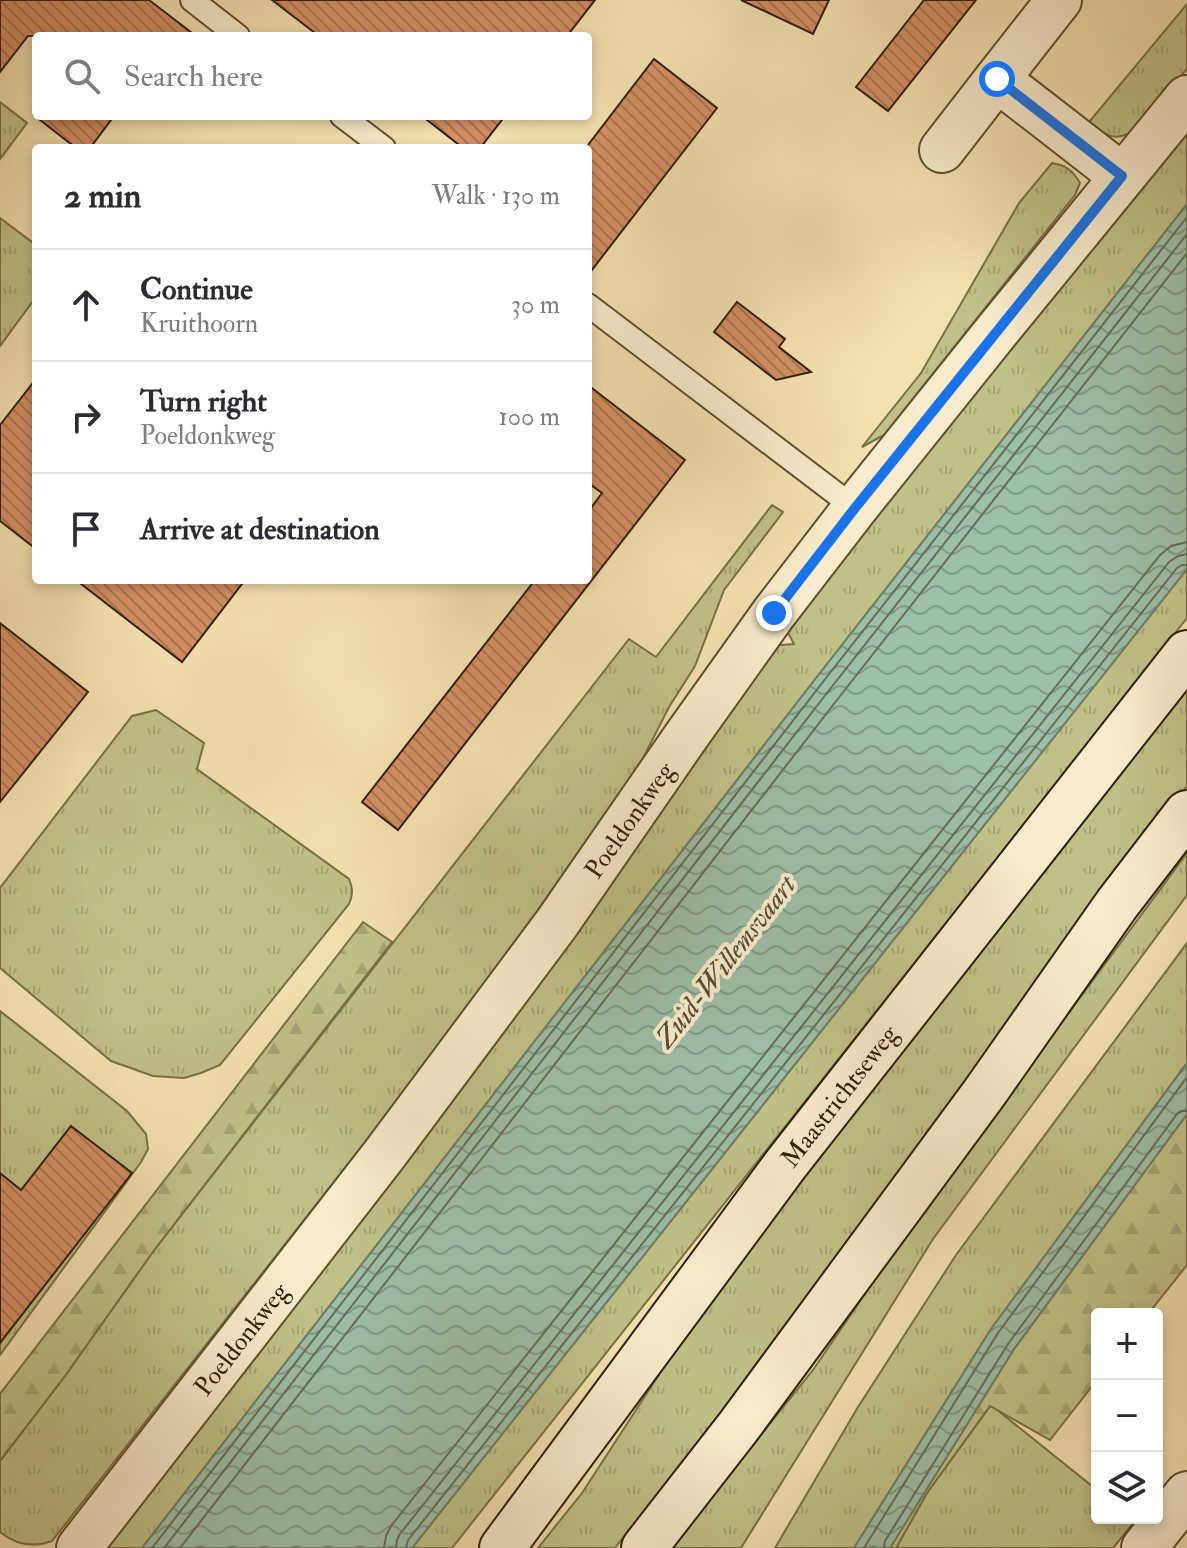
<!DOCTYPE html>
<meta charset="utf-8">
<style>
:root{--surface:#fff;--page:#f7f7f7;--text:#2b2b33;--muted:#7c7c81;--line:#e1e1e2}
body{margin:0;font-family:"IM FELL Double Pica",serif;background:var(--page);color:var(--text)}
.controls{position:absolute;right:24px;bottom:24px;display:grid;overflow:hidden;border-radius:8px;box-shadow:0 4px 12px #0003}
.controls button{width:72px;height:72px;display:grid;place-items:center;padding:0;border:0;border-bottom:2px solid var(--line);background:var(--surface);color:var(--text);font:40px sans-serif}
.stop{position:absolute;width:24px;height:24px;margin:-18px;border:6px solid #1a73e8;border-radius:50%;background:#fff}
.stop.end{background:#1a73e8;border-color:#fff;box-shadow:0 2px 8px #0008}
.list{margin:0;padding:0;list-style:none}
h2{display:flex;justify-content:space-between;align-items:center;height:104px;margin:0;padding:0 32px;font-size:34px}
h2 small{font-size:26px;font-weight:400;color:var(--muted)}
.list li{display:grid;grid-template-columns:52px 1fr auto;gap:24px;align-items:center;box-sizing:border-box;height:112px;padding:0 32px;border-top:2px solid var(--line)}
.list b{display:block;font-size:30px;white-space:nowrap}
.list p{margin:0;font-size:26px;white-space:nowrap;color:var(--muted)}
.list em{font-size:26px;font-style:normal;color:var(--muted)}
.icon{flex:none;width:44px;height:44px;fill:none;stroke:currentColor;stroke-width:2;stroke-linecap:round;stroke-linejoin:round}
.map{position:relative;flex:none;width:1187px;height:1548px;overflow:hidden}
.search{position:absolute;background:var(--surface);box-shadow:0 4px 12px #0003;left:32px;top:32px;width:560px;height:88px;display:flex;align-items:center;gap:20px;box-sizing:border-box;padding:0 28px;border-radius:8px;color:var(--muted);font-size:30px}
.panel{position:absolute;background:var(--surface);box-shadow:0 4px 12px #0003;left:32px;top:144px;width:560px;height:440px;border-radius:8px}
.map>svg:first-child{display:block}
</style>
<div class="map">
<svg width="1187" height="1548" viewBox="0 0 1187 1548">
<defs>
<pattern id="grass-tufts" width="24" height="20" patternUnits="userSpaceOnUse" patternTransform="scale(2)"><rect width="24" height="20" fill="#c0c188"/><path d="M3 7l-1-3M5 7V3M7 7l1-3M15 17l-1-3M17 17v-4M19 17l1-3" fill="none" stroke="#a5a574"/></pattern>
<pattern id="forest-firs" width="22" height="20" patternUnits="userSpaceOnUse" patternTransform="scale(2)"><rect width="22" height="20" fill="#c0c188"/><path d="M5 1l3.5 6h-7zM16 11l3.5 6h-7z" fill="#a5a574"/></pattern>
<pattern id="water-waves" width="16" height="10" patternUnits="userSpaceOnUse" patternTransform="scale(2)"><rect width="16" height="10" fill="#9dbea7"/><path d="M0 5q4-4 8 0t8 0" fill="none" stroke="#809a86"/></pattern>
<pattern id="building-back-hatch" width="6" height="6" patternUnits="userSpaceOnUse" patternTransform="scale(2)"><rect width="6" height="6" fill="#d38f64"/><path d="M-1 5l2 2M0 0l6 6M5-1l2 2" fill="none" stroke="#ac7450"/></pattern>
</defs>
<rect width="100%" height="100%" fill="#f4e1b1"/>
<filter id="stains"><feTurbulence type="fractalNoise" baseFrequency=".0025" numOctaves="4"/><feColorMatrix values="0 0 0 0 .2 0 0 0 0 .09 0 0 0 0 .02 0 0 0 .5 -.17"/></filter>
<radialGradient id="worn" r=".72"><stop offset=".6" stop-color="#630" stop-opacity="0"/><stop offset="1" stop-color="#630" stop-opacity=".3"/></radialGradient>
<g fill="url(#grass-tufts)" stroke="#787045" stroke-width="2">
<path d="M 1187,4 L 1187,69 L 1130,133 C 1111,142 1104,133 1089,122 Z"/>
<path d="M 0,102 L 27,123 L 0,159 Z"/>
<path d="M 1187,119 L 1187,204 L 813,682 L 142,1548 L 96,1548 L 768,646 L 794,644 L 784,625 Z"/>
<path d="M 1052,163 C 1066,165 1073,171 1080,183 L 1075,195 L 884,435 L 862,447 L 921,373 L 1019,203 Z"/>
<path d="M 0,218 L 36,245 L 36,297 L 0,346 Z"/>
<path d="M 772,505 L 783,512 L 724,590 L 695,666 L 669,707 L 639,766 L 538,910 L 410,1085 L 52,1541 C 33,1548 16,1545 0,1532 L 0,1461 L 65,1376 L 152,1253 L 629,639 L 656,657 Z"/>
<path d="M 1187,569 L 1187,618 L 452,1548 L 412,1548 Z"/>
<path d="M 1187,690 L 1187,786 L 751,1374 L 615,1548 L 538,1548 L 582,1493 L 666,1364 L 770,1213 L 967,963 Z"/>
<path d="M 156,710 L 204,743 L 197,769 L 349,879 C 353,889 353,894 349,904 L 220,1065 L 201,1073 L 184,1078 L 153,1076 L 111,1061 L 0,968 L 0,888 L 132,716 Z"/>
<path d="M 1187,853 L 1187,895 L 933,1239 L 741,1548 L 670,1548 L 813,1370 L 914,1222 Z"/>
<path d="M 1187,943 L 1187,1063 L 991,1329 L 854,1548 L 775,1548 L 858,1407 L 956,1255 Z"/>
<path d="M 0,1011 L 127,1111 L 146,1134 L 148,1149 L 141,1162 L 0,1355 Z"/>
<path d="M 991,1405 L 1097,1490 L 1097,1518 L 1132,1518 L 1135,1521 L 1113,1548 L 896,1548 L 927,1493 Z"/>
</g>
<g fill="url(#forest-firs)" stroke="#787045" stroke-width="2">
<path d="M 363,922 L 392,942 L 152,1253 L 65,1376 L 0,1461 L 0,1394 Z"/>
<path d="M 1187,1114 L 1187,1265 L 1148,1314 L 1097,1314 L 1097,1380 L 1050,1440 L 990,1406 L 927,1493 L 896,1548 L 890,1548 L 1014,1349 Z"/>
</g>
<g fill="url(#water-waves)" stroke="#717e65" stroke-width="2">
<path d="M 1187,204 L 1187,569 L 412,1548 L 142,1548 L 813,682 Z"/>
<path d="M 1187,1063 L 1187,1114 L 1014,1349 L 890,1548 L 854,1548 L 991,1329 Z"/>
</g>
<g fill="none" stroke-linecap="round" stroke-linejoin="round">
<g stroke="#666e54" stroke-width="2">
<path d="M 152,1548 L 819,687 L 1187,217"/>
<path d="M 164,1548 L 827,693 L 1187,234"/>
<path d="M 180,1548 L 837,700 L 1187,253"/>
<path d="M 384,1548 L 386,1536 L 391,1526 L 1160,555 L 1171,546 L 1187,542"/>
<path d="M 396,1548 L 397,1540 L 400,1534 L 1169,562 L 1178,556 L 1187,554"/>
<path d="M 406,1548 L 408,1540 L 1177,568 L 1182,565 L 1187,565"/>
<path d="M 864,1548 L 998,1333 L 1187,1077"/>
<path d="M 884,1548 L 885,1541 L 1008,1344 L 1177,1114 L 1181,1111 L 1187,1111"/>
</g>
</g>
<g fill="url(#building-back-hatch)" stroke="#301e02" stroke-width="2">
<path d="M 0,0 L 149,0 L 196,36 L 28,36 L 0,72 Z"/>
<path d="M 272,0 L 595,0 L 567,36 L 319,36 Z"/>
<path d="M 741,0 L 829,0 L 813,34 Z"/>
<path d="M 924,0 L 976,0 L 888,111 L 856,87 Z"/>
<path d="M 654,59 L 717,108 L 588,275 L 588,145 Z"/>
<path d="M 35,116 L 114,116 L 90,148 L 76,148 Z"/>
<path d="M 422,116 L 505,116 L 480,148 L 463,148 Z"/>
<path d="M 737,302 L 785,339 L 779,347 L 811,372 L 776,380 L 714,332 Z"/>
<path d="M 36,379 L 36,549 L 0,521 L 0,425 Z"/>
<path d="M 588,385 L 685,460 L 398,830 L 362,802 L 535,580 L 588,580 L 588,512 L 602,493 L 588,483 Z"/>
<path d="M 76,580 L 245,580 L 182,662 Z"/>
<path d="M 0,623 L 88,692 L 0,802 Z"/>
<path d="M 71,1126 L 132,1173 L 0,1343 L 0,1173 L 21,1190 Z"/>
</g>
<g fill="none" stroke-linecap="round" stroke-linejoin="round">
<defs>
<g id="service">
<path d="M 192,0 L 238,36"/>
<path d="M 342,116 L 384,148"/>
<path d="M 588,305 L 855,508"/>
</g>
<g id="minor">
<path d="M 1059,0 L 997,79 L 1122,176"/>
<path d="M 942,150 L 997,79"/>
<path d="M 1144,1548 L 1187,1494"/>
</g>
<path id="tertiary" d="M 79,1548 L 384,1155 L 557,923 L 687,735 L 774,613 L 855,508 L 996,332 L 1187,98"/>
<g id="secondary">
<path d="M 502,1548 L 786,1164 L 1187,653"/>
<path d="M 644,1548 L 739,1426 L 985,1092 L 1117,904 L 1187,813"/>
</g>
</defs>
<use href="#service" stroke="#614f2e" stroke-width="26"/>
<use href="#minor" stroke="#614f2e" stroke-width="48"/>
<use href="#tertiary" stroke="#614f2e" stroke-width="48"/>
<use href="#secondary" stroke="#301e02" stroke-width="48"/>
<use href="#service" stroke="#f8eccc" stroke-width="22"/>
<use href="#minor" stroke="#f8eccc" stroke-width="44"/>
<use href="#tertiary" stroke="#f8eccc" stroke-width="44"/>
<use href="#secondary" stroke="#f8eccc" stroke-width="44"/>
</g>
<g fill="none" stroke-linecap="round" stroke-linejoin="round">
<path stroke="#1a73e8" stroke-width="10" d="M 774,613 L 855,508 L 1122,176 L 997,79"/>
</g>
<g text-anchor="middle" stroke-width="8" stroke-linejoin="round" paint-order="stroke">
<g font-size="26" fill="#301e02" stroke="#f8eccc">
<text transform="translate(629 820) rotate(-55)" y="9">Poeldonkweg</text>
<text transform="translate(839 1096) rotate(-52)" y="9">Maastrichtseweg</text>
<text transform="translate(241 1339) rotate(-52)" y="9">Poeldonkweg</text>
</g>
<g font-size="28" font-style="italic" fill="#514e34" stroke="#f8eccc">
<text transform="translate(725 961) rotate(-52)" y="10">Zuid-Willemsvaart</text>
</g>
</g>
<rect width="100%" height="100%" filter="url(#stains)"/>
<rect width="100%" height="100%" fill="url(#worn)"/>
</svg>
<div class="controls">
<button>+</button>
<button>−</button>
<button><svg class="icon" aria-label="layers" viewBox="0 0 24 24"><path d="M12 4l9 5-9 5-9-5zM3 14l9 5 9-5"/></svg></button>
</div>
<div class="stop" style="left:997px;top:79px"></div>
<div class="stop end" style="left:774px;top:613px"></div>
<div class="search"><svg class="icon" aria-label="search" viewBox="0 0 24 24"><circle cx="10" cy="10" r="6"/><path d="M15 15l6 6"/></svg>Search here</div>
<section class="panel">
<h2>2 min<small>Walk · 130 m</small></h2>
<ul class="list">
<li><svg class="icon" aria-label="ahead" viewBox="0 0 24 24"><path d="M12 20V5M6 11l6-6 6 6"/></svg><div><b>Continue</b><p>Kruithoorn</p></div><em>30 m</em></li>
<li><svg class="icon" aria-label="right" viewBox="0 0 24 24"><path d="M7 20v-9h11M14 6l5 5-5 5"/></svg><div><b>Turn right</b><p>Poeldonkweg</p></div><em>100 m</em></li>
<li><svg class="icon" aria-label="arrive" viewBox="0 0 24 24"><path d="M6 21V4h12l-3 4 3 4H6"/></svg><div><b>Arrive at destination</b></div></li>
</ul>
</section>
</div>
